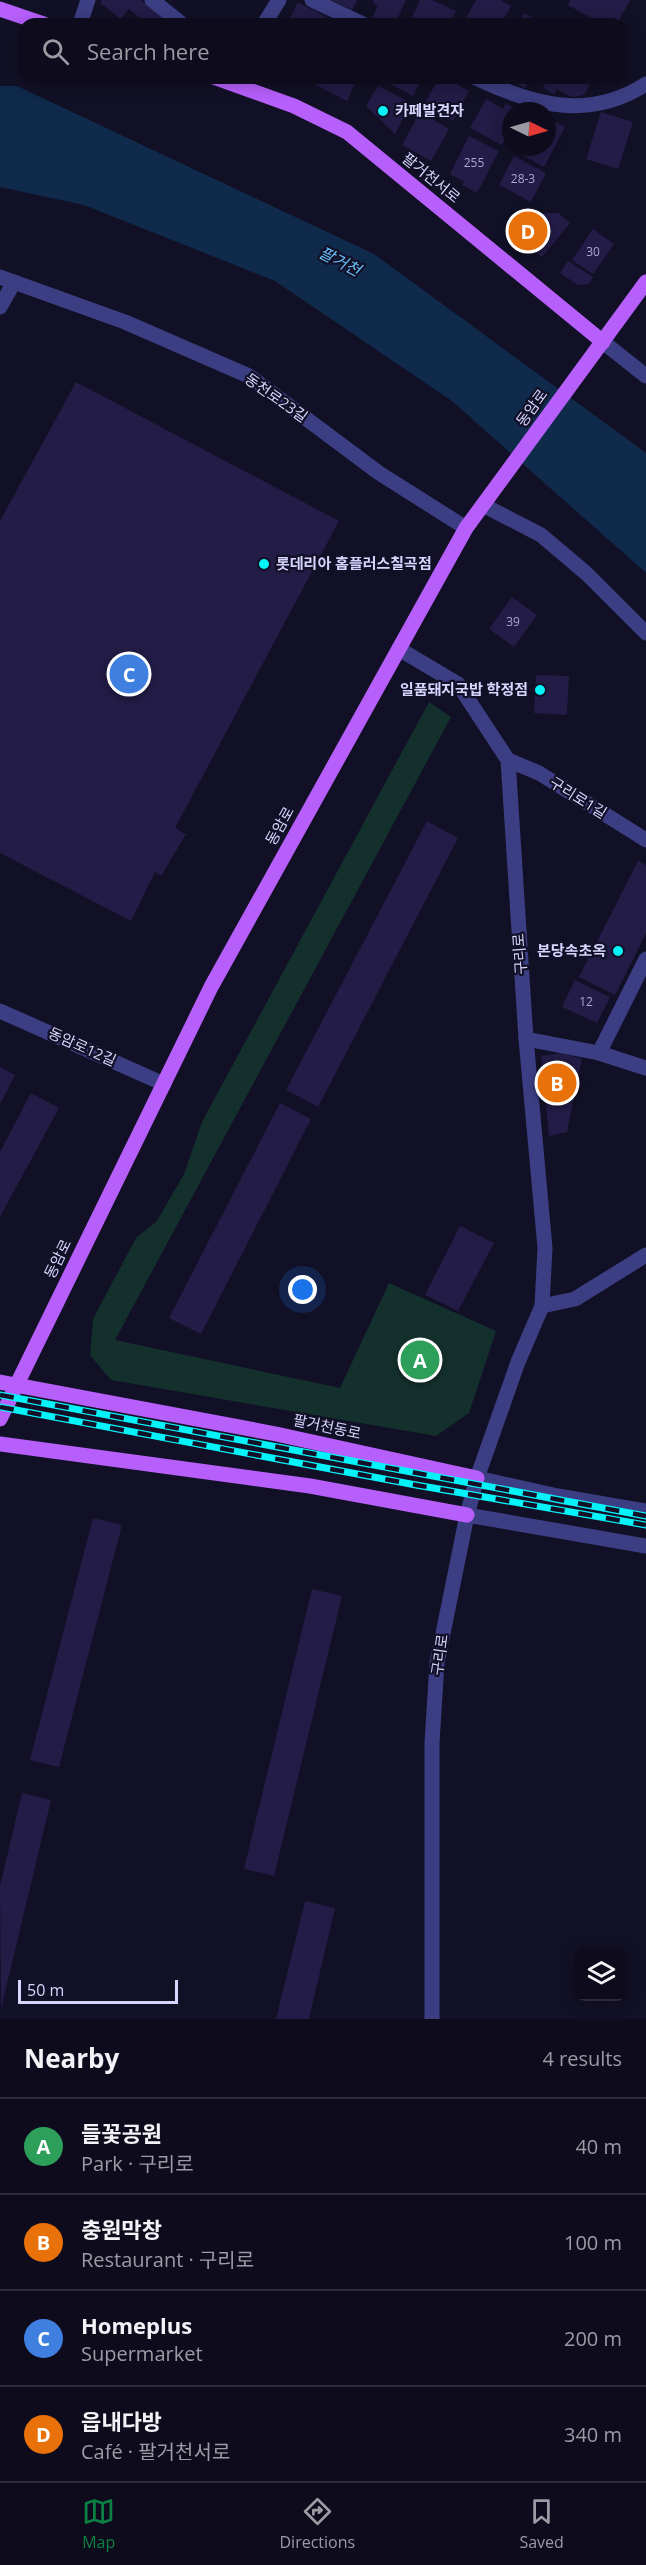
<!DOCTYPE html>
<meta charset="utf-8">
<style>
:root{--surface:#0e0c1c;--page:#171525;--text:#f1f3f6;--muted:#9b9ba3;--line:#2e2c3b;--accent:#0b8043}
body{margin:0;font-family:"Open Sans","Noto Sans KR",sans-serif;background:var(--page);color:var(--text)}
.controls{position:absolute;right:18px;bottom:18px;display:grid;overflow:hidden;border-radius:12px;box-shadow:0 3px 15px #0003}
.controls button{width:54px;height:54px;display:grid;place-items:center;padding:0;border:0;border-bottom:2px solid var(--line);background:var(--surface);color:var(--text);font:30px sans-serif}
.compass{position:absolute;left:502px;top:102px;width:54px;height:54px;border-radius:50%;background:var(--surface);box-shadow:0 3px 15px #0003;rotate:95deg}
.scale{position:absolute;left:18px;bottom:15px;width:160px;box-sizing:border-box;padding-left:6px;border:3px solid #d7d5fe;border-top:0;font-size:16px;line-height:21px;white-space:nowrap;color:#d7d5fe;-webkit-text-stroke:4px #121026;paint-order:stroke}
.you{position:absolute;left:303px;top:1290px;width:21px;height:21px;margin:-15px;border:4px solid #fff;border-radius:50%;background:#1a73e8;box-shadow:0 0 0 9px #1a73e833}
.badge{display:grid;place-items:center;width:39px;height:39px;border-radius:50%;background:var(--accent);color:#fff;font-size:20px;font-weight:700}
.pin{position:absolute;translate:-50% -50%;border:3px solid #fff;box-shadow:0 2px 6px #0006}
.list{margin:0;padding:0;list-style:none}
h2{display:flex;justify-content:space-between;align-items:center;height:78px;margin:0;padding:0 24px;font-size:26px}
h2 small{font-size:20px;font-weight:400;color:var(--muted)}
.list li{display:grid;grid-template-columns:39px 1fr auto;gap:18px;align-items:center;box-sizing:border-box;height:96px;padding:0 24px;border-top:2px solid var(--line)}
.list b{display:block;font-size:22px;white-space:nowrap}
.list p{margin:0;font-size:20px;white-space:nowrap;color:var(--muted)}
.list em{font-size:20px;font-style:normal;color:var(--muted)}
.icon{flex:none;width:33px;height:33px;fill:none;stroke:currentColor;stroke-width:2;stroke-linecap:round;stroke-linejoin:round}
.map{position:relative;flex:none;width:646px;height:2019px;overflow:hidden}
.search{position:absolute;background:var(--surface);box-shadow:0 3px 15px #0003;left:18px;right:18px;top:18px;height:66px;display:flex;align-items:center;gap:15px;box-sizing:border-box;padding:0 21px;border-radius:18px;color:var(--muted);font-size:22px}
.sheet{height:462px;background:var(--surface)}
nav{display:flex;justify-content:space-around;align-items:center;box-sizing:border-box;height:84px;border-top:2px solid var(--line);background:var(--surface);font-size:16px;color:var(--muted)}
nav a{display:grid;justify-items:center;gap:3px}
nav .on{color:var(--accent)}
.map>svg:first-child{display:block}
</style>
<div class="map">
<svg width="646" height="2019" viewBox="0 0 646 2019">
<rect width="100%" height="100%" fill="#121026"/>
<path fill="#13302d" d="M 429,702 L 451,717 L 115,1340 L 340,1388 L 389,1283 L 496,1331 L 469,1413 L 436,1436 L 111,1380 L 90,1355 L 93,1319 L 136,1238 L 157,1221 L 184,1174 L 202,1122 Z"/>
<path fill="#0f2a4a" d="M 0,86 L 17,86 L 374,254 L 646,453 L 646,573 L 452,401 L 275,281 L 84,205 L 0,187 Z"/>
<g fill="#221c46">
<path d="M 102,0 L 141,0 L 166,20 L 162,24 L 148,24 L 129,9 L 121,19 L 100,3 Z"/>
<path d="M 331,0 L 357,0 L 352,10 Z"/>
<path d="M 374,0 L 406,0 L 395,24 L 385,24 L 372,18 L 378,6 L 373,3 Z"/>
<path d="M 420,0 L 432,0 L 456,11 L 449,24 L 409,24 Z"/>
<path d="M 476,0 L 500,0 L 511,6 L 501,24 L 463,24 Z"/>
<path d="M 570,0 L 630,0 L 617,24 L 605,22 L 602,24 L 568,5 Z"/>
<path d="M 298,2 L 330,19 L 327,24 L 287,24 Z"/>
<path d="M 524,13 L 544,24 L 518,24 Z"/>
<path d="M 320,78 L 357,78 L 347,101 L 316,85 Z"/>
<path d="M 379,78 L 422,78 L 413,96 Z"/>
<path d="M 439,78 L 445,78 L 469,91 L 453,121 L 424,105 Z"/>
<path d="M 506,78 L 530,78 L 525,88 Z"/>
<path d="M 549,78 L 593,78 L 584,95 L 572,97 L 557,89 L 554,94 L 543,88 Z"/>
<path d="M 378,86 L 411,103 L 395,134 L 366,106 Z"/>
<path d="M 486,99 L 503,109 L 506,103 L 520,111 L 511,111 L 511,128 L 502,145 L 470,128 Z"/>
<path d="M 420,112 L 449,129 L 431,161 L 402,145 Z"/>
<path d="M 601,112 L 633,122 L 618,169 L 586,159 Z"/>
<path d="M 547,118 L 565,127 L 544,167 L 517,152 L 520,147 L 547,147 Z"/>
<path d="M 469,136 L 499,151 L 477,193 L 462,185 L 464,182 L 450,174 Z"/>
<path d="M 514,156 L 546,173 L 531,202 L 499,185 Z"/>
<path d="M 526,213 L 558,213 L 570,223 L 542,257 L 511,232 Z"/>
<path d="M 593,229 L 614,244 L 593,274 L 572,260 Z"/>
<path d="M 568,261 L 593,277 L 589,284 L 578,285 L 560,273 Z"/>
<path d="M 76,382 L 339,521 L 175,828 L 186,834 L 161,876 L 155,872 L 131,921 L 0,853 L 0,521 Z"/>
<path d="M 512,597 L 537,615 L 514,647 L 489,629 Z"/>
<path d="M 536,675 L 569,676 L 567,715 L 534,713 Z"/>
<path d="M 427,821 L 458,838 L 318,1107 L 286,1090 Z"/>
<path d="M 638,861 L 646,865 L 646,933 L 615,995 L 579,977 Z"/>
<path d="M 575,980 L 610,997 L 597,1023 L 562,1007 Z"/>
<path d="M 563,1053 L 582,1059 L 567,1132 L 549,1136 L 541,1056 Z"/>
<path d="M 0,1067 L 15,1075 L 0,1104 Z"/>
<path d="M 31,1093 L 59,1108 L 0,1217 L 0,1152 Z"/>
<path d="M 280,1103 L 311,1119 L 201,1334 L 169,1318 Z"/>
<path d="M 460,1226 L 494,1243 L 458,1311 L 425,1295 Z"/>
<path d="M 93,1518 L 122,1525 L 59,1767 L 30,1760 Z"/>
<path d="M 312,1589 L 342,1596 L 274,1876 L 244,1869 Z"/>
<path d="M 22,1793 L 51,1800 L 1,2009 L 0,1886 Z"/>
<path d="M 305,1901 L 335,1908 L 309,2019 L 276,2019 Z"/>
</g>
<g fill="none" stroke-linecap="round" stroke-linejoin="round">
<g stroke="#3c3e83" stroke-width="15">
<path d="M 152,0 L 182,24"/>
<path d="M 312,0 L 363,24"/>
<path d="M 80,24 L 88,0"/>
<path d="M 264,24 L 279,0"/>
<path d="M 476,78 C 533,105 589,121 646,84"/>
<path d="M 0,277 L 125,322 L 249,376 L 379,473 L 466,528"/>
<path d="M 0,307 L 14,282"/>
<path d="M 603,342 L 646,376"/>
<path d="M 483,505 L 541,535 L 587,574 L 646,633"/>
<path d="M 399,649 L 458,684 L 508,760 L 526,1039 L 545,1248 L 542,1306 L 518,1362 L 477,1478 L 467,1515 L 437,1663 L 432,1743 L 432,2019"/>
<path d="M 508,760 L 539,773 L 646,840"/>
<path d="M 0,1011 L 164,1084"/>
<path d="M 526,1039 L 599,1053 L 646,1068"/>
<path d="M 599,1053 L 646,959"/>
<path d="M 542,1306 L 575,1299 L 646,1255"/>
<path d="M 477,1478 L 558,1496 L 646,1511"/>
<path d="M 467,1515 L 646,1546"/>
</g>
<g stroke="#b65ffb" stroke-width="15">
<path d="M 0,9 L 44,24"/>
<path d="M 216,78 L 294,106 L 347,132 L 603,342"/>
<path d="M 0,1382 L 276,1434 L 477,1478"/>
<path d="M 0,1419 L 211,987 L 466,528 L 646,282"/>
<path d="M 0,1444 L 310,1486 L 467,1515"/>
</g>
<defs>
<g id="rail">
<path d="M 0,1395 L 646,1516"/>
<path d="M 0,1407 L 416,1485 L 646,1525"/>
</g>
</defs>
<use href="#rail" stroke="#06f2f9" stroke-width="7"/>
<use href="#rail" stroke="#121026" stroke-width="4.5" stroke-dasharray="14" stroke-linecap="butt"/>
</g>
<g fill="#06f2f9" stroke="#121026" stroke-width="2">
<circle cx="383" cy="111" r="6"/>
<circle cx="264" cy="564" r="6"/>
<circle cx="540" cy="690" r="6"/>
<circle cx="618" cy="951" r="6"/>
</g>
<g text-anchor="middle" stroke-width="4.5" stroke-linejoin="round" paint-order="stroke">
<g font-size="12" fill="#aaa7d0">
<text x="474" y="167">255</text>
<text x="523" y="183">28-3</text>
<text x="593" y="256">30</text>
<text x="513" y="626">39</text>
<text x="586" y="1006">12</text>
</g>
<g font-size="15" font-weight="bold" fill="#d7d5fe" stroke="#121026" text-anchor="start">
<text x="395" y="116">카페발견자</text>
<text x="276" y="569">롯데리아 홈플러스칠곡점</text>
<text x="528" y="695" text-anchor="end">일품돼지국밥 학정점</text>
<text x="606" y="956" text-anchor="end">본당속초옥</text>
</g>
<g font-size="15" fill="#d7d5fe" stroke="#121026">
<text transform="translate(431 178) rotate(39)" y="5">팔거천서로</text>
<text transform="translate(276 398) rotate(35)" y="5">동천로23길</text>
<text transform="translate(532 408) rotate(-54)" y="5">동암로</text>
<text transform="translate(578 798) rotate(32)" y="5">구리로1길</text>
<text transform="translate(280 826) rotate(-61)" y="5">동암로</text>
<text transform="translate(520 954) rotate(-94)" y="5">구리로</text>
<text transform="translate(82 1047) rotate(24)" y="5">동암로12길</text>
<text transform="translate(58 1259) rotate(-64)" y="5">동암로</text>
<text transform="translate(327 1427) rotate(12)" y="5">팔거천동로</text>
<text transform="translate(440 1655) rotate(-82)" y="5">구리로</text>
</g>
<g font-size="16" font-style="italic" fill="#66c1fb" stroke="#121026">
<text transform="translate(340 261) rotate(27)" y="6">팔거천</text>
</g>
</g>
</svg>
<div class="controls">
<button><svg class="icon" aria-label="layers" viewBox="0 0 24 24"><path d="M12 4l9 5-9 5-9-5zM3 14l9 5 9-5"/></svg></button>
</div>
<svg class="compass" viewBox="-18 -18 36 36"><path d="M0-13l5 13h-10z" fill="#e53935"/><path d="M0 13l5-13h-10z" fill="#9b9ba3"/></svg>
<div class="scale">50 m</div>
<div class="you"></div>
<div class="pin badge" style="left:420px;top:1360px;background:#2e9e5b">A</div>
<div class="pin badge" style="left:557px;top:1083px;background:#e8710a">B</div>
<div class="pin badge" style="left:129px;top:674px;background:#3f7fe0">C</div>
<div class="pin badge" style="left:528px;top:231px;background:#e8710a">D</div>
<div class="search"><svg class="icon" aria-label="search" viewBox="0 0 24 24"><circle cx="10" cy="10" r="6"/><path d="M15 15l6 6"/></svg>Search here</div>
</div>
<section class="sheet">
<h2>Nearby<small>4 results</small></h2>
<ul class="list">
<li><span class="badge" style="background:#2e9e5b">A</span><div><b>들꽃공원</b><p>Park · 구리로</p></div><em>40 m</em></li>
<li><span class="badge" style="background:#e8710a">B</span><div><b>충원막창</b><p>Restaurant · 구리로</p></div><em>100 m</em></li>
<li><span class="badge" style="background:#3f7fe0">C</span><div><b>Homeplus</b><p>Supermarket</p></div><em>200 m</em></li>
<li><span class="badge" style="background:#e8710a">D</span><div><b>읍내다방</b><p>Café · 팔거천서로</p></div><em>340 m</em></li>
</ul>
</section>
<nav>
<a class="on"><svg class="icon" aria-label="map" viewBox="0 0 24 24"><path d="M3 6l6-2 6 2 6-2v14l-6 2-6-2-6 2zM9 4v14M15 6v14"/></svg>Map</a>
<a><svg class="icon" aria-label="directions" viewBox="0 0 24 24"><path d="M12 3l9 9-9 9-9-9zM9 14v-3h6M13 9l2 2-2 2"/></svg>Directions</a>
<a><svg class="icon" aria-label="saved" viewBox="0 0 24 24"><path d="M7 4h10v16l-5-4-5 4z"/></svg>Saved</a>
</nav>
